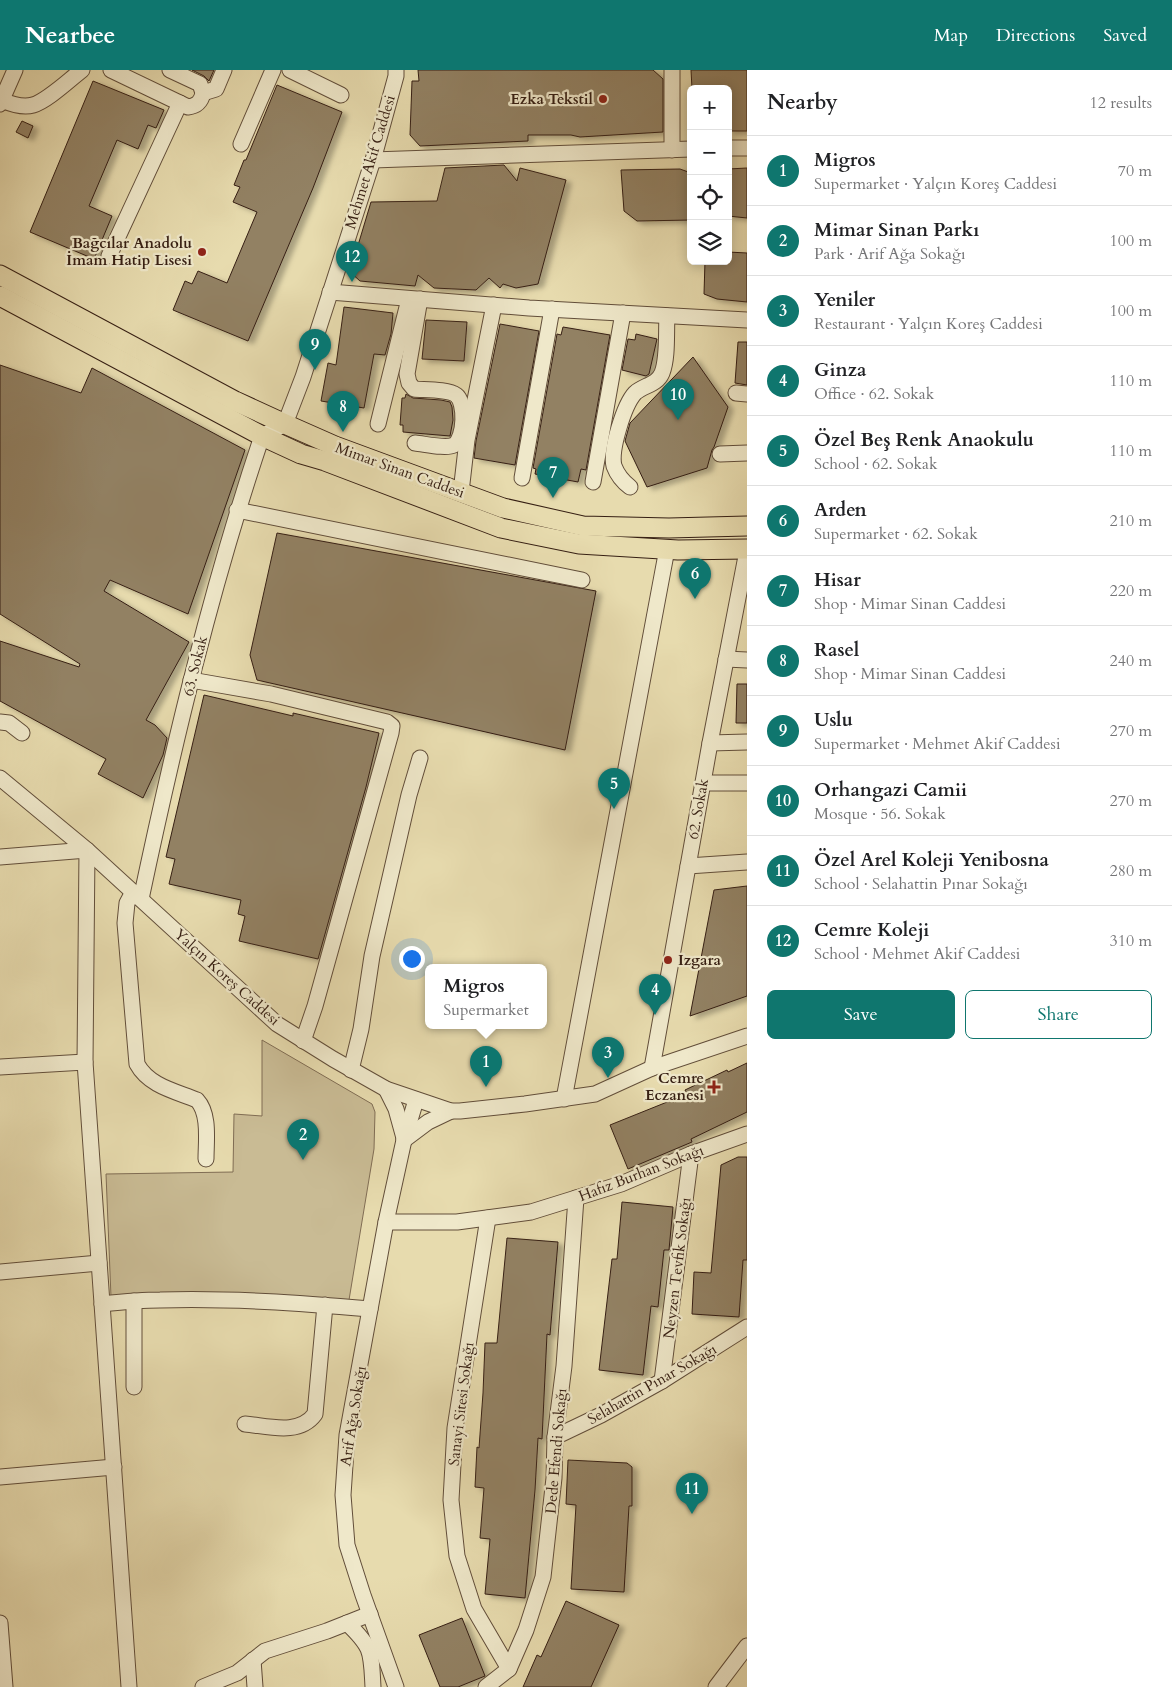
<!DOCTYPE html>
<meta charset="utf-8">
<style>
:root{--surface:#fff;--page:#f6f6f6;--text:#202124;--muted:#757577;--line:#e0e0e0;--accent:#0f766e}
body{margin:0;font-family:Cardo,serif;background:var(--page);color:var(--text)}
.controls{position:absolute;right:15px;top:15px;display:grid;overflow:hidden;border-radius:8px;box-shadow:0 2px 12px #0003}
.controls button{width:45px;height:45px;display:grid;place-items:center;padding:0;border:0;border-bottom:1px solid var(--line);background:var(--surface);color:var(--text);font:25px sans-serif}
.you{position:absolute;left:411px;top:888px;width:18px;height:18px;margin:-12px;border:4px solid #fff;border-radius:50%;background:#1a73e8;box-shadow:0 0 0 8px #1a73e833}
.badge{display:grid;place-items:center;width:32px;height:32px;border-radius:50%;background:var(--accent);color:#fff;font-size:16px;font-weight:700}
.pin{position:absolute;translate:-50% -41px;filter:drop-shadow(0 1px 2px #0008)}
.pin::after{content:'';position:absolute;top:26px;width:18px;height:15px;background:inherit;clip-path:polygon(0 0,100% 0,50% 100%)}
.popup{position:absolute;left:425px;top:894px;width:122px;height:65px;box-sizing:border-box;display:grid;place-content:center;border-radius:8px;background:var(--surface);filter:drop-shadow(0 1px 4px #0005);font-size:16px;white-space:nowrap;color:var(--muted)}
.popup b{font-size:19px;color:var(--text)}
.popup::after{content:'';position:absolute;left:50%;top:100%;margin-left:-10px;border:10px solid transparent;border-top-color:var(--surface)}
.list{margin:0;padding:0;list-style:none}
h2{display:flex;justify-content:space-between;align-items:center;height:65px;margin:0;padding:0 20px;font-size:21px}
h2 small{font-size:16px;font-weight:400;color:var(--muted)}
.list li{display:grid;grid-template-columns:32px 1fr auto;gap:15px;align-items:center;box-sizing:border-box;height:70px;padding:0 20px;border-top:1px solid var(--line)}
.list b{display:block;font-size:19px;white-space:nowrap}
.list p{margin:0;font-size:16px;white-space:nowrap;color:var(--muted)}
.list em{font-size:16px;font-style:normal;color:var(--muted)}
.actions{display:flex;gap:10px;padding:15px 20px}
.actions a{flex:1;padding:11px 0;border:1px solid var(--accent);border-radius:8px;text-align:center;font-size:18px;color:var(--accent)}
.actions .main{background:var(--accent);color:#fff}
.icon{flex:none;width:28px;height:28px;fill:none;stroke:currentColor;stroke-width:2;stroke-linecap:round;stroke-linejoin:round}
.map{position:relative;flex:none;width:747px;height:1617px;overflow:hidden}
header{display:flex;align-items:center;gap:30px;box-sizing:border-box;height:70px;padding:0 25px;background:var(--accent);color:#fff}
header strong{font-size:24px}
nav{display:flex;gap:28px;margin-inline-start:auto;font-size:18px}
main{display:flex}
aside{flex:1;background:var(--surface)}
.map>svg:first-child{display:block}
</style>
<header>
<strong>Nearbee</strong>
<nav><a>Map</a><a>Directions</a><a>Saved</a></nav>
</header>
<main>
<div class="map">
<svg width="747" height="1617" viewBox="0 0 747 1617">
<defs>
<filter id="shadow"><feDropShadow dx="5.5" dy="3" stdDeviation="2.5" flood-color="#0004"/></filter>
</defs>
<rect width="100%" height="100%" fill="#e7dbae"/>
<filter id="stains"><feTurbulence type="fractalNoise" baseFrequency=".004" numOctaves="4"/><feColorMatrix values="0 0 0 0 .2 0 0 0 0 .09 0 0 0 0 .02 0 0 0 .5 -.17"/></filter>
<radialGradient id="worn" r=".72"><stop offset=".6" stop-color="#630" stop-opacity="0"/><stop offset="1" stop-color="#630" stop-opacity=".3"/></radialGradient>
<path fill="#c9bb94" stroke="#806d54" d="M 262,970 L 372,1034 L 375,1042 L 374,1079 L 349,1230 L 111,1227 L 106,1104 L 233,1102 L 234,1044 L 262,1046 Z"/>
<g fill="#928164" stroke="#361f13" filter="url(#shadow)">
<path d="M 192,0 L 214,0 L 209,11 L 204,6 Z"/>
<path d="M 418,0 L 653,0 L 663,9 L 663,62 L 580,67 L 571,65 L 528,65 L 528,71 L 420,76 L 410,65 L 412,11 L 419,11 Z"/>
<path d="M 691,0 L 747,0 L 747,61 L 728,61 L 728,19 L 692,19 Z"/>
<path d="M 93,11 L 164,40 L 156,58 L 148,55 L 138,79 L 117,70 L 89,136 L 112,146 L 94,189 L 30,162 Z"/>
<path d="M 277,15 L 342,42 L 313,118 L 248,271 L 173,240 L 185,211 L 192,214 L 198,201 L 227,213 L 257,142 L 233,132 L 240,117 L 234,115 L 244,90 L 246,90 Z"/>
<path d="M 22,51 L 33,56 L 28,68 L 16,62 Z"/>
<path d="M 504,95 L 517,111 L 520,98 L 566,110 L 538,214 L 516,218 L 503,214 L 500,218 L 489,208 L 476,220 L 434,218 L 418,205 L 415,216 L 360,211 L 350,202 L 371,132 L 437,131 L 445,98 Z"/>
<path d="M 747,98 L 747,148 L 728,146 L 728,99 Z"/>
<path d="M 680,99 L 691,103 L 691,150 L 637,151 L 624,141 L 621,100 Z"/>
<path d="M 728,182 L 747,183 L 747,232 L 717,229 L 704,224 L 705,191 L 728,191 Z"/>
<path d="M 344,237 L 393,243 L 391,264 L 385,285 L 374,284 L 364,338 L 321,331 L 328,293 L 336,295 Z"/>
<path d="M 426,250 L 467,252 L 464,291 L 422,289 Z"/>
<path d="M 500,254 L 539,261 L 515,395 L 474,388 L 476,371 Z"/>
<path d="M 563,257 L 610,265 L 586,400 L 581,399 L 578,412 L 535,404 L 536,399 L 533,398 L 557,264 L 561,265 Z"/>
<path d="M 636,264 L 657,269 L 649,304 L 646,306 L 622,300 L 628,269 L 635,270 Z"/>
<path d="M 738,272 L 747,272 L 747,315 L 735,313 Z"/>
<path d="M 693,287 L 728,337 L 714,377 L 712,380 L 707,398 L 647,417 L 625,371 L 630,353 Z"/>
<path d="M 0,295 L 81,323 L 92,298 L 245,380 L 188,544 L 110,510 L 104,521 L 189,572 L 146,650 L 155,655 L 167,668 L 163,685 L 143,728 L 98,704 L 106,689 L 0,631 L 0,571 L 79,597 L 80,594 L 0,544 Z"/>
<path d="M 406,324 L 413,328 L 441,330 L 450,332 L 452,337 L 453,350 L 450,366 L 403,362 L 403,355 L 400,355 L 402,328 L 405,328 Z"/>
<path d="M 277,463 L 596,521 L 565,680 L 257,610 L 250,585 Z"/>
<path d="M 737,614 L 747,614 L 747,653 L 736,653 Z"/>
<path d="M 204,625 L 293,646 L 293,643 L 379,663 L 366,717 L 318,889 L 239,871 L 245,846 L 238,844 L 241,830 L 169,814 L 175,789 L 166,787 Z"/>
<path d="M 747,816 L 747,926 L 690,946 L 714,820 Z"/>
<path d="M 747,993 L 747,1042 L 691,1069 L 692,1072 L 628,1099 L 610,1055 L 687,1024 L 685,1020 L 727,1000 L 728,1002 Z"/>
<path d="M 738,1087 L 747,1087 L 747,1190 L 743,1190 L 739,1247 L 692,1244 L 694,1202 L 711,1203 L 721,1095 Z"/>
<path d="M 622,1132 L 673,1137 L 669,1180 L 664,1180 L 658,1237 L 651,1236 L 643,1305 L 599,1300 L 612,1189 L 617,1189 Z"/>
<path d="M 507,1168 L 558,1172 L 550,1265 L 547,1264 L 542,1369 L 538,1368 L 535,1420 L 525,1528 L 485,1524 L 490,1469 L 480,1468 L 484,1418 L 475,1417 L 477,1377 L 479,1378 L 483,1323 L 485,1273 L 497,1273 Z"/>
<path d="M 568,1390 L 627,1393 L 632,1397 L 632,1436 L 629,1436 L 624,1522 L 571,1519 L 576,1435 L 566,1434 Z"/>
<path d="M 566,1531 L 619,1555 L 591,1617 L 523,1617 L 537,1585 L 541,1587 Z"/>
<path d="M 462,1548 L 485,1606 L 458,1617 L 440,1617 L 419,1565 Z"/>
</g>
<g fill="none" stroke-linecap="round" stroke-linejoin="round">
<defs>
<g id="minor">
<path d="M 111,0 L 188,37 C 197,36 201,32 203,23 L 200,14 L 170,0"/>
<path d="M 290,0 L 341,25"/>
<path d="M 203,23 L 216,19 L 224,0"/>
<path d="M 2,30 C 11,34 23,38 33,35 C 47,31 69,10 82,0"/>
<path d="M 0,34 L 15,0"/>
<path d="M 241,74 L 273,0"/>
<path d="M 728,78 L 747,78"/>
<path d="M 672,80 L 672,0"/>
<path d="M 373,90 L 691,79"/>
<path d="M 109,186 L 180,33"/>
<path d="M 330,222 L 529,238 L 747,250"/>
<path d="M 736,323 L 747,324"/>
<path d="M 378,354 L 409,229"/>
<path d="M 415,373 C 425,374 446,379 454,375 C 465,368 466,332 456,325 C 448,319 424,320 414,319 L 409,313 L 407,304 L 420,229"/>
<path d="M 720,384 L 747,383"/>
<path d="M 522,408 L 552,239"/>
<path d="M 593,412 L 623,243"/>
<path d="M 630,417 C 622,411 617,404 614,396 C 610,380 624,335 635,323 C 644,315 657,315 662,303 C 668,288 666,262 667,246"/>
<path d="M 461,422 L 467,370 L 494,235"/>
<path d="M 237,440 L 582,510"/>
<path d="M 726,589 L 747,590"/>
<path d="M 191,610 L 271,624 L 387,652 L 392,656 L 391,663 L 315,936 L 303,971"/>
<path d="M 0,652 L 9,653 L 22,663"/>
<path d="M 710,673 L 747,672"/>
<path d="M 0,708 L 87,780 L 277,954 L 333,989 L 386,1019 L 451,1041 L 460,1041 L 525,1034 L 595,1024 L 652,998 L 747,966"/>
<path d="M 703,713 L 747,713"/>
<path d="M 0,787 L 87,780 L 85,992 L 129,1617"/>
<path d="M 688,796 L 747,792"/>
<path d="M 133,822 L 127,833 L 125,853 L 137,994 C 149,1016 175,1021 197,1030 C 210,1044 206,1071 206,1089"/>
<path d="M 141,829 C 174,673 211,518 262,366 L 285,354 L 303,307 L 373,90 L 396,6 L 396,0"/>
<path d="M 0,997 L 85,992"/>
<path d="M 652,998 L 710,673 L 747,481"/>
<path d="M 351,1000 L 361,959 L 372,886 L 409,725 L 420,688"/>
<path d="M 386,1019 L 396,1039 L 404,1068"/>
<path d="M 564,1029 L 667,479"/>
<path d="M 404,1070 L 428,1052 L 451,1041"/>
<path d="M 488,1148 L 455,1358 L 451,1430 L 457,1486 L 474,1539 L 509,1599"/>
<path d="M 386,1152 L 457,1152 L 531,1142 L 621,1114 L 691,1084 L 747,1064"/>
<path d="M 0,1202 L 99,1193"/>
<path d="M 134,1231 L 134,1317"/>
<path d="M 102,1234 C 121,1232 140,1230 160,1230 C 230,1228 300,1233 370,1239"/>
<path d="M 662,1311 L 691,1084"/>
<path d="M 245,1354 C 268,1356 299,1366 315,1344 L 325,1235"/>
<path d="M 555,1367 L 601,1345 L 662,1311 L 747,1257"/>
<path d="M 0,1407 L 114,1397"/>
<path d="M 0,1553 L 5,1617"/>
<path d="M 347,1553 C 373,1578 371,1582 373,1617"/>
<path d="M 253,1590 L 255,1617"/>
<path d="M 203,1617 L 237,1603 L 265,1581 L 327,1561 L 370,1544"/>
<path d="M 396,1617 L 363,1525 L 347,1475 L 343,1425 L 347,1365 L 386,1152 L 404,1070 L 416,1030"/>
<path d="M 486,1617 L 509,1599 L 526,1560 L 543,1507 L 554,1408 L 555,1367 L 564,1296 L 576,1128"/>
<path d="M 716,1617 L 747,1576"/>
</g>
<g id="major">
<path d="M 0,205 L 235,331 L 285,354 L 335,376 L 503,438 L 583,456 L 669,458 L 747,456"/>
<path d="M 0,226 L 262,366 L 301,384 L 325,391 L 501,458 L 579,474 L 678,480 L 747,479"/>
</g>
</defs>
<use href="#minor" stroke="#624e3a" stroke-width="17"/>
<use href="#major" stroke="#361f13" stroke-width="21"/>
<use href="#minor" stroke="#efe8ca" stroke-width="15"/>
<use href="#major" stroke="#e7dbae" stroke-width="19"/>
</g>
<g fill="#8f2418" stroke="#efe8ca" stroke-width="2">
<circle cx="603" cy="29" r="5"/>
<circle cx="202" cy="182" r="5"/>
<circle cx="668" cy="890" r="5"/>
<path d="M711.5 1009.5h5v5h5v5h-5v5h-5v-5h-5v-5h5z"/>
</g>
<g text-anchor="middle" stroke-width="4.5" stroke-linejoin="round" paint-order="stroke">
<g font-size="15" font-weight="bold" fill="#361f13" stroke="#efe8ca" text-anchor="end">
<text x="593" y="34">Ezka Tekstil</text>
<text x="192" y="178">Bağcılar Anadolu<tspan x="192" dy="17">İmam Hatip Lisesi</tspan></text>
<text x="678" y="895" text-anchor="start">Izgara</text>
<text x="704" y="1013">Cemre<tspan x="704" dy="17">Eczanesi</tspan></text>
</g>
<g font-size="15" fill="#361f13" stroke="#efe8ca">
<text transform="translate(370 92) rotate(-73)" y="5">Mehmet Akif Caddesi</text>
<text transform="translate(400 400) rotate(20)" y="5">Mimar Sinan Caddesi</text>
<text transform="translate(195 596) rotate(-76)" y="5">63. Sokak</text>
<text transform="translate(698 739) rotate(-80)" y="5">62. Sokak</text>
<text transform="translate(227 907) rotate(42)" y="5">Yalçın Koreş Caddesi</text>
<text transform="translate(641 1103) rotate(-21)" y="5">Hafız Burhan Sokağı</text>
<text transform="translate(677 1198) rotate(-83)" y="5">Neyzen Tevfik Sokağı</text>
<text transform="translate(652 1314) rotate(-30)" y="5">Selahattin Pınar Sokağı</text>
<text transform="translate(461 1334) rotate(-83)" y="5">Sanayi Sitesi Sokağı</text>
<text transform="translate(353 1346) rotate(-81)" y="5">Arif Ağa Sokağı</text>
<text transform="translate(556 1381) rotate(-85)" y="5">Dede Efendi Sokağı</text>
</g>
</g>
<rect width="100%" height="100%" filter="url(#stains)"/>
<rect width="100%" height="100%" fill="url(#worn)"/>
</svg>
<div class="controls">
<button>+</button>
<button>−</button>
<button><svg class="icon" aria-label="locate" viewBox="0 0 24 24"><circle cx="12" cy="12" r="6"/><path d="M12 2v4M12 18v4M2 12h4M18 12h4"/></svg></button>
<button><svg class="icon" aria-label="layers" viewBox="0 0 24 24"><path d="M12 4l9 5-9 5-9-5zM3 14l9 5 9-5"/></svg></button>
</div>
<div class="you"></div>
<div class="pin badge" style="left:486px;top:1017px">1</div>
<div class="popup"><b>Migros</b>Supermarket</div>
<div class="pin badge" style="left:303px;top:1090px">2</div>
<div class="pin badge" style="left:608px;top:1008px">3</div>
<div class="pin badge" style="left:655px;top:945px">4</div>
<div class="pin badge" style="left:614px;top:739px">5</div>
<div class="pin badge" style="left:695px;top:529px">6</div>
<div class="pin badge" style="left:553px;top:428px">7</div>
<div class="pin badge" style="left:343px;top:362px">8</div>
<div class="pin badge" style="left:315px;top:300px">9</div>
<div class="pin badge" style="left:678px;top:350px">10</div>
<div class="pin badge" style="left:692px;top:1444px">11</div>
<div class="pin badge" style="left:352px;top:212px">12</div>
</div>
<aside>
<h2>Nearby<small>12 results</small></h2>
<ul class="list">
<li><span class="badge">1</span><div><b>Migros</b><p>Supermarket · Yalçın Koreş Caddesi</p></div><em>70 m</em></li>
<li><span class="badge">2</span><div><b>Mimar Sinan Parkı</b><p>Park · Arif Ağa Sokağı</p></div><em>100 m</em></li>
<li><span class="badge">3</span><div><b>Yeniler</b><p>Restaurant · Yalçın Koreş Caddesi</p></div><em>100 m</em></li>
<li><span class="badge">4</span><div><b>Ginza</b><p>Office · 62. Sokak</p></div><em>110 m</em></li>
<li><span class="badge">5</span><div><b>Özel Beş Renk Anaokulu</b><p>School · 62. Sokak</p></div><em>110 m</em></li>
<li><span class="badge">6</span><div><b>Arden</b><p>Supermarket · 62. Sokak</p></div><em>210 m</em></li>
<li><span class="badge">7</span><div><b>Hisar</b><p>Shop · Mimar Sinan Caddesi</p></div><em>220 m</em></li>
<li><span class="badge">8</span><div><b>Rasel</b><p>Shop · Mimar Sinan Caddesi</p></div><em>240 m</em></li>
<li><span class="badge">9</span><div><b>Uslu</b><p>Supermarket · Mehmet Akif Caddesi</p></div><em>270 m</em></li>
<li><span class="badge">10</span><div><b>Orhangazi Camii</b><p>Mosque · 56. Sokak</p></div><em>270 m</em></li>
<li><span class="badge">11</span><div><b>Özel Arel Koleji Yenibosna</b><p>School · Selahattin Pınar Sokağı</p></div><em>280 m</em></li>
<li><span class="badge">12</span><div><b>Cemre Koleji</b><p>School · Mehmet Akif Caddesi</p></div><em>310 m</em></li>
</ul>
<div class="actions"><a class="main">Save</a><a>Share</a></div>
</aside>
</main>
